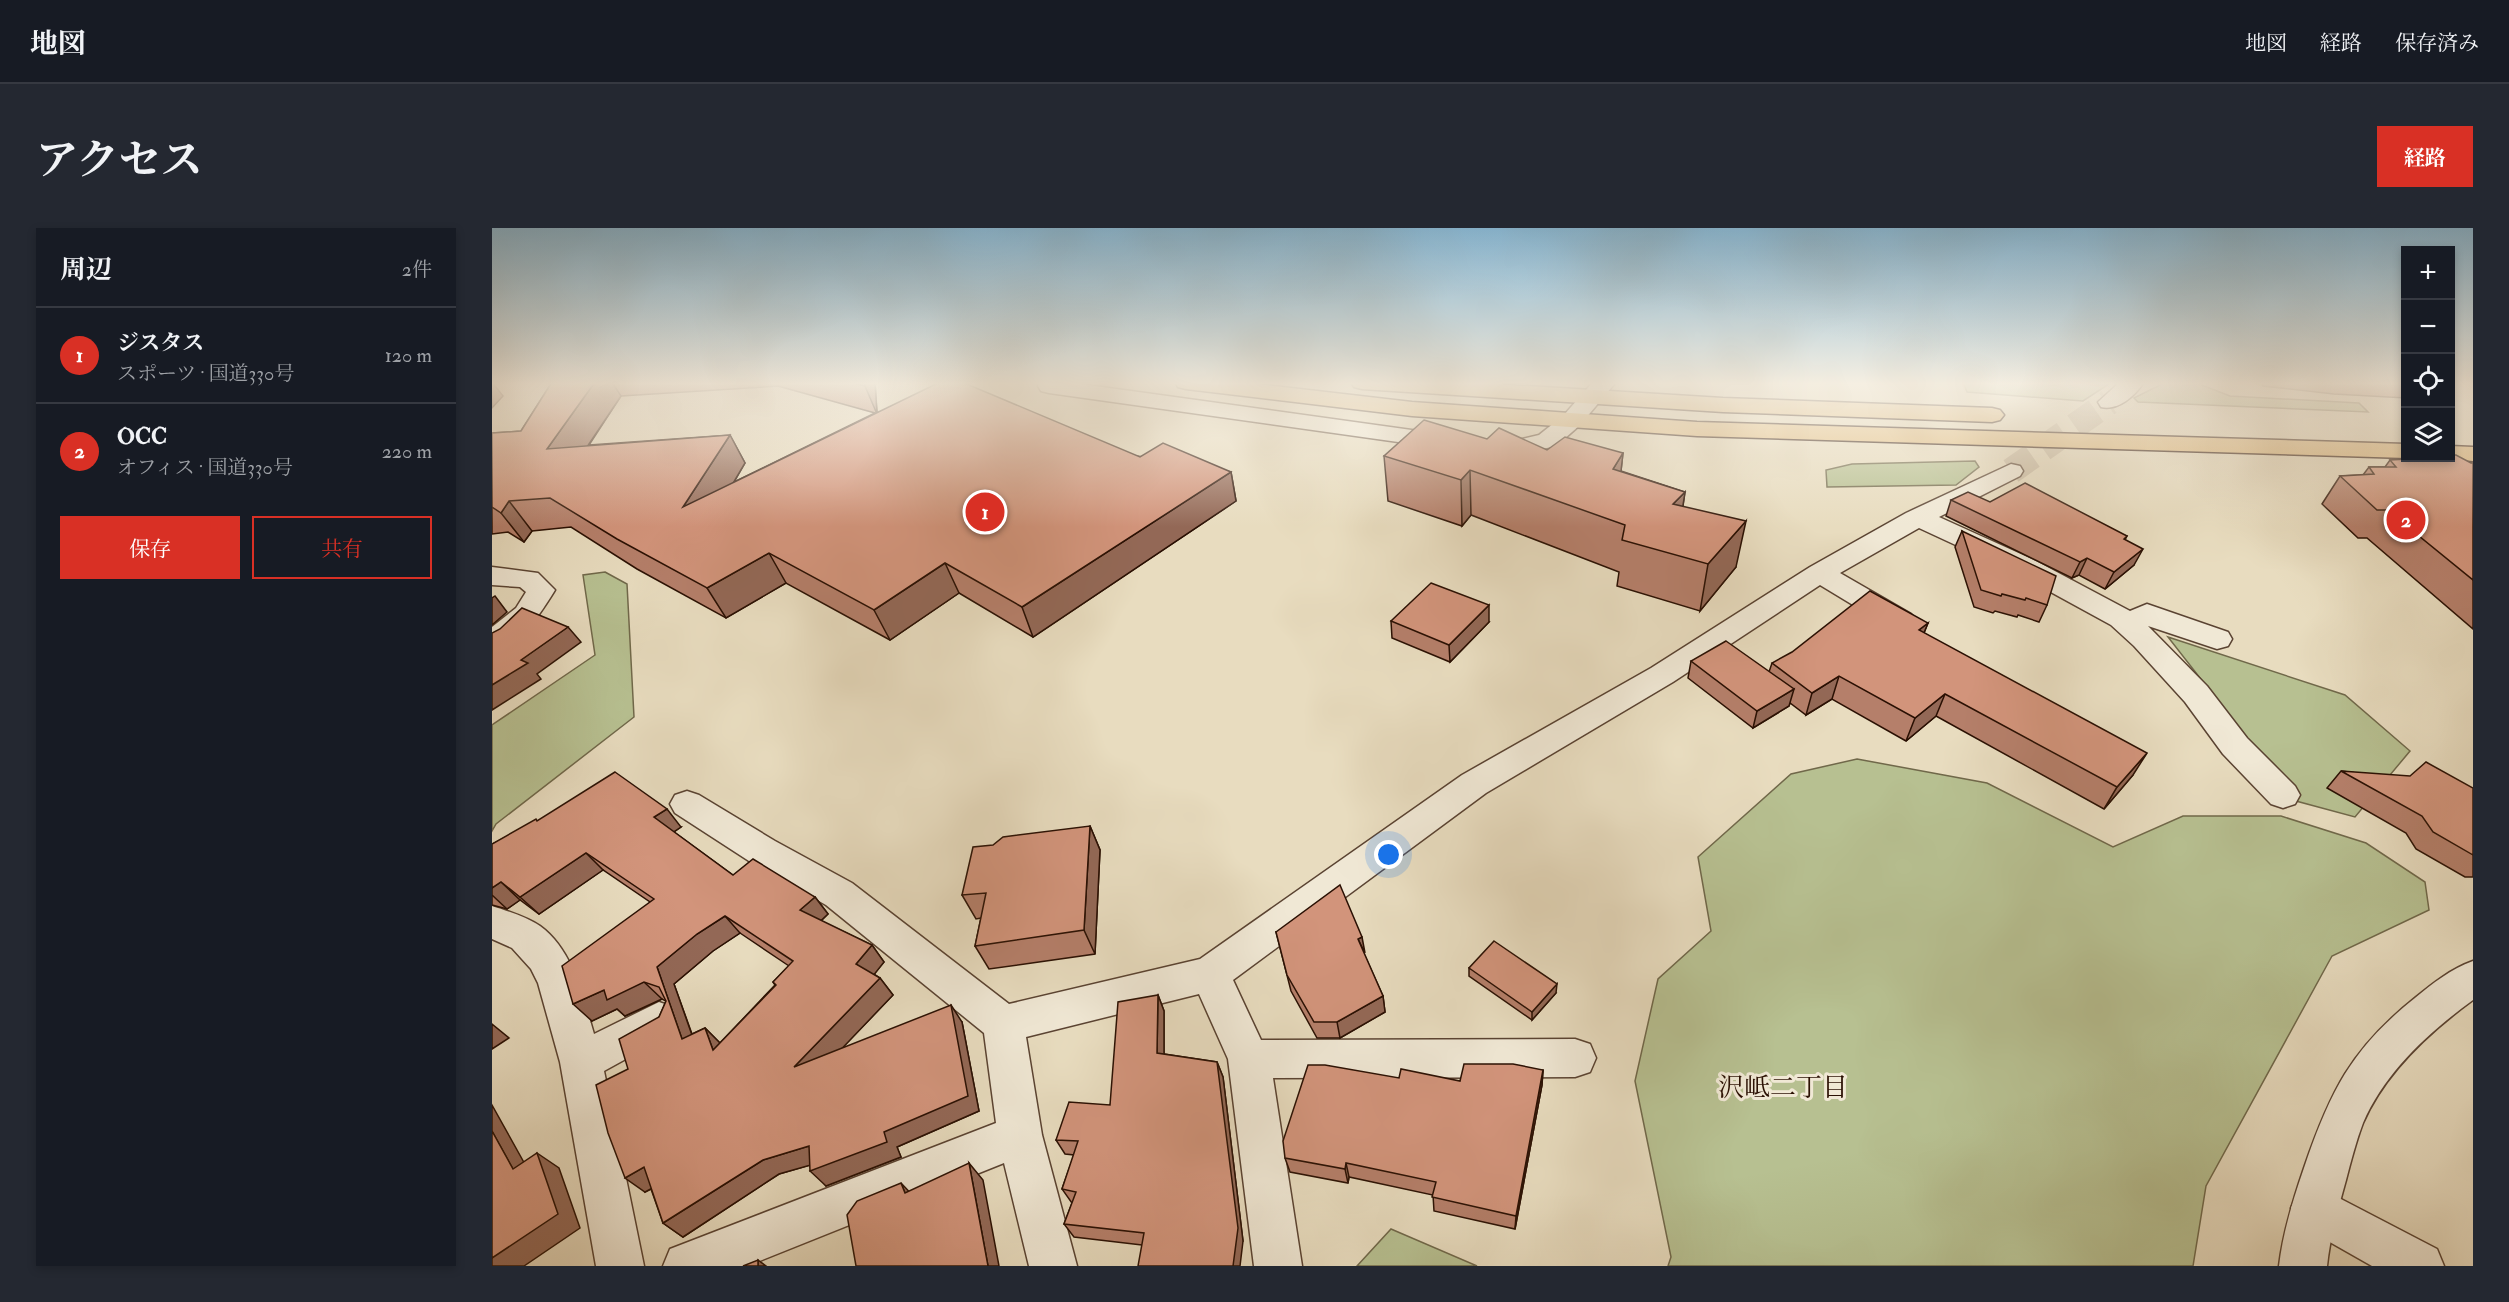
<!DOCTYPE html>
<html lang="ja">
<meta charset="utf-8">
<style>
:root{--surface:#171b24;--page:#242831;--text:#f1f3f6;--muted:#9ea1a6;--line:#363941;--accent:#d93025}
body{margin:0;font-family:"IM FELL Double Pica","Noto Serif JP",serif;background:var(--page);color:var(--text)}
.controls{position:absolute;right:18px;top:18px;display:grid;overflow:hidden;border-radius:0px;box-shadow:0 3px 9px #0003}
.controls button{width:54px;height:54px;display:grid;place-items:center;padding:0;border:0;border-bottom:2px solid var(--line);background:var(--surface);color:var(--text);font:30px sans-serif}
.you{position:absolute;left:897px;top:627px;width:21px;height:21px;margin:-15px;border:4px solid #fff;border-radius:50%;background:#1a73e8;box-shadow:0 0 0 9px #1a73e833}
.badge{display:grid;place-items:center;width:39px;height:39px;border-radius:50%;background:var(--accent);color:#fff;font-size:20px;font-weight:700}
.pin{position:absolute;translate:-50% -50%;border:3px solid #fff;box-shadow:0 2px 6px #0006}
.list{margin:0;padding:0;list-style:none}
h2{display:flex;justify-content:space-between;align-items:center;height:78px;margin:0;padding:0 24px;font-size:26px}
h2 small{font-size:20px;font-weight:400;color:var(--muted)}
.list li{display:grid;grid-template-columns:39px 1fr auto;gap:18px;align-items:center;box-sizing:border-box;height:96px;padding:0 24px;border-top:2px solid var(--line)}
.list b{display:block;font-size:22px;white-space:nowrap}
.list p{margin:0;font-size:20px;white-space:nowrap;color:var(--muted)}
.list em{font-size:20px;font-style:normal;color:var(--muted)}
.actions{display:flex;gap:12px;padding:18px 24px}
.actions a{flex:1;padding:14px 0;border:2px solid var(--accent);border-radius:0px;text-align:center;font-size:21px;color:var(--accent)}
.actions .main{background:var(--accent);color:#fff}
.icon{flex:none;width:33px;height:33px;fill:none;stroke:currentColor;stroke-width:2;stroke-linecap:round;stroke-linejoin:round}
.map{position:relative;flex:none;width:1981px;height:1038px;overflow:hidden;border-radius:0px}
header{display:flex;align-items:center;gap:36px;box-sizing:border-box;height:84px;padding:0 30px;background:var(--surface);border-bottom:2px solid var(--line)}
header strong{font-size:28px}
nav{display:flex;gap:33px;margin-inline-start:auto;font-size:21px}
.intro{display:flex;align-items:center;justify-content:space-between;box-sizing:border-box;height:144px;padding:0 36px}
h1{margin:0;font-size:42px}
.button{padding:15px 27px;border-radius:0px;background:var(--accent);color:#fff;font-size:21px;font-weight:700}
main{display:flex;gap:36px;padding:0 36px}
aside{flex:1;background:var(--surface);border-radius:0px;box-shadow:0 3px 9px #0003}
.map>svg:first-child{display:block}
</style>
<header>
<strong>地図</strong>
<nav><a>地図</a><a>経路</a><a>保存済み</a></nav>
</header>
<div class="intro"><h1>アクセス</h1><a class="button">経路</a></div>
<main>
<aside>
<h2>周辺<small>2件</small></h2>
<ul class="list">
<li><span class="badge">1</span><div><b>ジスタス</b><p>スポーツ · 国道330号</p></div><em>120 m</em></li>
<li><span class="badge">2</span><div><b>OCC</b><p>オフィス · 国道330号</p></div><em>220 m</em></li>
</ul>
<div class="actions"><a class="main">保存</a><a>共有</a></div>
</aside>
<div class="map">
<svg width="1981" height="1038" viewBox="0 0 1981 1038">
<rect width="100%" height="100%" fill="#e8dcbf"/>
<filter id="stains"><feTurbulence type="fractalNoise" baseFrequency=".00333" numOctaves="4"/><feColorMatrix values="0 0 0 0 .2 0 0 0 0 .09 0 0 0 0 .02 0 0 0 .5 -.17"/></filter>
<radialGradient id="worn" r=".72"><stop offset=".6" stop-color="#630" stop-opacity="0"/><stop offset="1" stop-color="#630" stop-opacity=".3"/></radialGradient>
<g fill="#b7c091" stroke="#70684a" stroke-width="1.5">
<path d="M 1471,154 L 1620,154 L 1591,173 L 1475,164 Z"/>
<path d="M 1674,154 L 1702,154 L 1738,168 L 1867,175 L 1876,184 L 1646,174 L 1642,170 Z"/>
<path d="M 1483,233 L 1487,239 L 1464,257 L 1335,259 L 1334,242 L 1360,236 Z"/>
<path d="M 113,344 L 135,356 L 142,489 L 4,596 L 0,603 L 0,497 L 103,427 L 91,347 Z"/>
<path d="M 1676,409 L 1853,467 L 1918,523 L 1863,589 L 1804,573 Z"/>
<path d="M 1365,531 L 1495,555 L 1621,619 L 1691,588 L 1789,588 L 1874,615 L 1933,654 L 1937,682 L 1840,728 L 1714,958 L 1701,1038 L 1176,1038 L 1179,1029 L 1143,853 L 1166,751 L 1219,703 L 1206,629 L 1299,546 Z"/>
<path d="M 899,1001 L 985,1038 L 865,1038 Z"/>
</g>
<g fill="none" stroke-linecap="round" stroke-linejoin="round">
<path stroke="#ccbda3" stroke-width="26" stroke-dasharray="26 13" stroke-linecap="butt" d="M 1519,243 L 1617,174"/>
<defs>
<g id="minor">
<path d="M 547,154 L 574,154 L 1013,215 L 1047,207 L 1072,187 L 1101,154 L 1124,154 L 1088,197 L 1064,218 L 1013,229 L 557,165 L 549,163 L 546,158 Z"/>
<path d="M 1628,154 L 1652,154 C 1643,168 1626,183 1609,179 L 1606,174 Z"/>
<path d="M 1519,236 L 1528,238 L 1531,243 L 1528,248 L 1447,289 L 1544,333 L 1638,383 L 1655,376 L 1736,404 L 1740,411 L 1736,418 L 1725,421 L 1656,398 L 1715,458 L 1755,510 L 1803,558 L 1808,567 L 1803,576 L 1791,580 L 1779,576 L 1731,526 L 1693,474 L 1642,418 L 1619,397 L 1524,345 L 1427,300 L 1348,345 L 1419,386 L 1424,393 L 1419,400 L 1409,402 L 1399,400 L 1328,357 L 1181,454 L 994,565 L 741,752 L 769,812 L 1083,811 L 1098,816 L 1104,830 L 1098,844 L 1083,849 L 781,850 L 810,1038 L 762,1038 L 736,831 L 707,766 L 534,809 L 550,907 L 585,1038 L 537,1038 L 512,935 L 255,1038 L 171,1038 L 178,1021 L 504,895 L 492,805 L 334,677 L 257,633 L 183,585 L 178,576 L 183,567 L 195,563 L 207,567 L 283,613 L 360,655 L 517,776 L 708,731 L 970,547 L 1159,440 L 1318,339 L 1414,285 Z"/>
<path d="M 0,339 L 46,345 L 63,362 C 48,386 29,417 0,425 L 0,399 L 24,380 L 34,364 L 28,359 L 0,357 Z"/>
<path d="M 0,678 C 15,683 35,689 48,698 C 81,722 91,769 102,806 L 167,774 L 181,779 L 187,792 L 181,805 L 112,843 L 152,1038 L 104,1038 L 68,834 L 46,755 L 39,741 L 20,720 L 0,711 Z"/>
<path d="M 1822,957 L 1945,1021 L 1952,1038 L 1880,1038 L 1806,996 L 1799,980 L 1806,964 Z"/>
</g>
<path id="tertiary" d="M 1981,733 L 1981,772 C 1937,804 1893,844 1871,895 C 1864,913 1859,933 1854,952 C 1846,981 1838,1009 1835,1038 L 1787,1038 C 1791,1004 1801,972 1812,940 C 1838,864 1859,821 1923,770 C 1941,755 1959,741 1981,733 Z"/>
<g id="trunk">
<path d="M 683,154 L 747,154 L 920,174 L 1205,194 L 1914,216 L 1914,230 L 1917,230 L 1914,230 L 1205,208 L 920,188 L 694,161 L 686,159 Z"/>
<path d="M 859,154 L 970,154 L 1231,170 L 1500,180 L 1508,182 L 1512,187 L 1508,192 L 1500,194 L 1231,184 L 870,161 L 862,159 Z"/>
<path d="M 1958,218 L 1981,219 L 1981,233 L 1949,230 L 1958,230 Z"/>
</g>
</defs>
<use href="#minor" stroke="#5a4332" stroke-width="3"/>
<use href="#tertiary" stroke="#5a4332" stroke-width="3"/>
<use href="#trunk" stroke="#2a1003" stroke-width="3"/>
<use href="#minor" fill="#f0e8d5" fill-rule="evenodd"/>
<use href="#tertiary" fill="#f0e8d5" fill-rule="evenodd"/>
<use href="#trunk" fill="#e4be80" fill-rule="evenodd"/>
</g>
<g fill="#b57f6a" stroke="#2a1003" stroke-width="1.5" fill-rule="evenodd">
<path d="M 60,154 L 383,154 L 385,184 L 739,244 L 744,273 L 541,409 L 467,365 L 398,412 L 294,355 L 234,390 L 145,341 L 79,299 L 40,303 L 32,314 L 16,304 L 0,306 L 0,205 L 29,203 ZM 286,158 L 383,185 L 242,254 L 253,235 L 238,207 L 97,217 L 129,168 Z"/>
<path d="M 1769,154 L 1914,154 L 1914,170 L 1842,166 L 1771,158 Z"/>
<path d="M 995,211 L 1055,222 L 1131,225 L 1129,243 L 1193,264 L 1191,278 L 1244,339 L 1208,383 L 1125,358 L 1127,344 L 979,287 L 970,298 L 896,273 L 892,228 Z"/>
<path d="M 1898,232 L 1981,235 L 1981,401 L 1875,310 L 1866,310 L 1830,276 L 1848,248 L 1871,247 L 1877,239 L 1893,239 Z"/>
<path d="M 1459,272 L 1498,274 L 1635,308 L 1633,312 L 1642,337 L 1613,361 L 1587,347 L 1580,350 L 1454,288 Z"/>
<path d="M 1470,303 L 1555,377 L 1547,394 L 1526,387 L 1525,389 L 1503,383 L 1501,385 L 1482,379 L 1463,319 Z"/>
<path d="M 899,393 L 997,394 L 958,434 L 900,410 Z"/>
<path d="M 1436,395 L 1432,405 L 1641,547 L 1612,581 L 1444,488 L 1414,513 L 1340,471 L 1314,487 L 1298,475 L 1297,478 L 1261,500 L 1196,450 L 1199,433 L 1277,444 L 1280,435 Z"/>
<path d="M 1849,543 L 1981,560 L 1981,649 L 1973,649 L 1924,621 L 1914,605 L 1835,560 Z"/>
<path d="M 45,593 L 189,599 L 182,604 L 241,647 L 323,669 L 336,686 L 329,693 L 380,717 L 392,734 L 382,746 L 388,750 L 401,767 L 350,820 L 470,794 L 487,883 L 405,919 L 409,929 L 334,958 L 318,937 L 287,946 L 191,1009 L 171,995 L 159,961 L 153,964 L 136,841 L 167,789 L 174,773 L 170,771 L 133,788 L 125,781 L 100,793 L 158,674 L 111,642 L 47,686 L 28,672 L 15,681 L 0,677 L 0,616 ZM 248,705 L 297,738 L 281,754 L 283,757 L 228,815 L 213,800 L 200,806 L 182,756 L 221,723 Z"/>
<path d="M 598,598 L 608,622 L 603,726 L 497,741 L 483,718 L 489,690 L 484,691 L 470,667 Z"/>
<path d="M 784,704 L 872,726 L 891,768 L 893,784 L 848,810 L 825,810 L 799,763 Z"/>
<path d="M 977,740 L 1064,765 L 1040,792 L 977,748 Z"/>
<path d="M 666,767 L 672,783 L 672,826 L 725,834 L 731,849 L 751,1013 L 650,1017 L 582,1009 L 572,996 L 580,975 L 570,961 L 582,927 L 573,926 L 564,912 L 618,877 Z"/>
<path d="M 1051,842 L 1050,857 L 1023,1001 L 942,983 L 941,967 L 857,949 L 856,955 L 798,944 L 793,930 L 907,850 L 968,853 Z"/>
</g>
<g fill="#936856" stroke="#2a1003" stroke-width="1.5">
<path d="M 0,154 L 11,168 L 0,180 Z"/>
<path d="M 103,154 L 120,154 L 129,168 L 75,249 L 55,221 Z"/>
<path d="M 373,154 L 383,154 L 385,186 L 373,158 Z"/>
<path d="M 238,207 L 253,235 L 210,308 L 191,279 Z"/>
<path d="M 1131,225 L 1126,270 L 1121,241 Z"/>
<path d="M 978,242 L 979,287 L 970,298 L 969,252 Z"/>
<path d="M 739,244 L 744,273 L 541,409 L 530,379 Z"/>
<path d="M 1193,264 L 1186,310 L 1181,276 Z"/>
<path d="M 17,273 L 40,303 L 32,314 L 9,285 Z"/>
<path d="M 1254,293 L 1244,339 L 1208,383 L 1216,336 Z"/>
<path d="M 1651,321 L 1642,337 L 1613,361 L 1622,344 Z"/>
<path d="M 277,325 L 294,355 L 234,390 L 215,360 Z"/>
<path d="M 1595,330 L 1587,347 L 1580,350 L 1588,334 Z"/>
<path d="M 453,335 L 467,365 L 398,412 L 382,382 Z"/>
<path d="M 3,368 L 15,384 L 0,397 L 0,370 Z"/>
<path d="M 997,377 L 997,394 L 958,434 L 957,417 Z"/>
<path d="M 1436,395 L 1427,417 L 1427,402 Z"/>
<path d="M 76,399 L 89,414 L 45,446 L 49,451 L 0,482 L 0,457 L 29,432 Z"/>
<path d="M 1347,448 L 1340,471 L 1314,487 L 1320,465 Z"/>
<path d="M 1302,461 L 1297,478 L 1261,500 L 1265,483 Z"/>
<path d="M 1453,466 L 1444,488 L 1414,513 L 1423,490 Z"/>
<path d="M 1655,525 L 1641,547 L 1612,581 L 1625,559 Z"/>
<path d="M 175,581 L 189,599 L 177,607 L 162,589 Z"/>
<path d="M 598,598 L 608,622 L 603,726 L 592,702 Z"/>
<path d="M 94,625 L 111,642 L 47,686 L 28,669 Z"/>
<path d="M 9,654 L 28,672 L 15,681 L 0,667 L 0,660 Z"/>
<path d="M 323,669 L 336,686 L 321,700 L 308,682 Z"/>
<path d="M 233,688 L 248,705 L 221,723 L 182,756 L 207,827 L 190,811 L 165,739 L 205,706 Z"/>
<path d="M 870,709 L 873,725 L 866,711 Z"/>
<path d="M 380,717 L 392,734 L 377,753 L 364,736 Z"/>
<path d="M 388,750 L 401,767 L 317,855 L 302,839 Z"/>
<path d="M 152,754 L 170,771 L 133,788 L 125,781 L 100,793 L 81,776 L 112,762 Z"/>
<path d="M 1065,756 L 1064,765 L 1040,792 L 1040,784 Z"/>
<path d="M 666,767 L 672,783 L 672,841 L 665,825 Z"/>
<path d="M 891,768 L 893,784 L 848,810 L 845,794 Z"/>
<path d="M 459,777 L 470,794 L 487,883 L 405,919 L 409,929 L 334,958 L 318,943 L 392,904 Z"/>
<path d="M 0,796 L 17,810 L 0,821 Z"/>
<path d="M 213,800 L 230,817 L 221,822 Z"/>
<path d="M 725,834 L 731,849 L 751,1013 L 748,1038 L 741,1038 Z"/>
<path d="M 1051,842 L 1050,857 L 1023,1001 L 1024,988 Z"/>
<path d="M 0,877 L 44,956 L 21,941 L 0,903 Z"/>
<path d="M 317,918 L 333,933 L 287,946 L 191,1009 L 171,995 L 271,932 Z"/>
<path d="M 45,925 L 67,940 L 88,1000 L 32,1038 L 0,1038 L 0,1030 Z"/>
<path d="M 477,935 L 491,952 L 507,1038 L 496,1038 Z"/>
<path d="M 854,935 L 857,949 L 856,955 L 853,941 Z"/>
<path d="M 152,939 L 172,954 L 153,964 L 133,950 Z"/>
<path d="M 409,955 L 425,972 L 413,965 Z"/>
<path d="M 266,1032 L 274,1038 L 266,1038 Z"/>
</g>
<g fill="#d2947b" stroke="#2a1003" stroke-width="1.5" fill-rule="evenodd">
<path d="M 60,154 L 103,154 L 55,221 L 238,207 L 191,279 L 448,154 L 470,154 L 648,229 L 671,215 L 739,244 L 530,379 L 453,335 L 382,382 L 277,325 L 215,360 L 125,311 L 58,270 L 17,273 L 9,285 L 0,279 L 0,205 L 29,203 Z"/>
<path d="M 357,154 L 373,154 L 373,158 Z"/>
<path d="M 932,192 L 995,211 L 1007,200 L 1055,222 L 1073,209 L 1131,225 L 1121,241 L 1193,264 L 1181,276 L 1254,293 L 1216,336 L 1130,312 L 1133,297 L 978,242 L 969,252 L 892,228 Z"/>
<path d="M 1959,227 L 1964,227 L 1979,235 L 1981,235 L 1981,352 L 1895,282 L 1885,282 L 1848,248 L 1882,246 L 1877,239 L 1904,239 L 1898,232 L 1933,230 L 1959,230 Z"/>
<path d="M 1533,255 L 1635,308 L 1632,311 L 1651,321 L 1622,344 L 1595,330 L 1588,334 L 1459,272 L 1476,264 L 1498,274 Z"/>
<path d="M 1470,303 L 1564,348 L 1555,377 L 1534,370 L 1533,372 L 1510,366 L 1509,368 L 1489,362 Z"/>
<path d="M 939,355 L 997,377 L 957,417 L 899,393 Z"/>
<path d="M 1378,363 L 1436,395 L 1427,402 L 1655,525 L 1625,559 L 1453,466 L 1423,490 L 1347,448 L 1320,465 L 1280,435 L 1300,424 Z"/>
<path d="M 30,380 L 76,399 L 29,432 L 36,435 L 0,457 L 0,405 L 8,401 Z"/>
<path d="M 1234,413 L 1302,461 L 1265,483 L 1199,433 Z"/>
<path d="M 1934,534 L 1981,560 L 1981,627 L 1941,604 L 1930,588 L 1849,543 L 1918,548 Z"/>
<path d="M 123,544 L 175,581 L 162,589 L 241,647 L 261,631 L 323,669 L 308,682 L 380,717 L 364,736 L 388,750 L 302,839 L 459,777 L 476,868 L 392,904 L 395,914 L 318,943 L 317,918 L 271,932 L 171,995 L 152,939 L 133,950 L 116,905 L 104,857 L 136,841 L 127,811 L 167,789 L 174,773 L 167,759 L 152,754 L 115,772 L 112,762 L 81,776 L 70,738 L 162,671 L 94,625 L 28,669 L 9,654 L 0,660 L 0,616 L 44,591 L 45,593 ZM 233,688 L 301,733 L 281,754 L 284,757 L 221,822 L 213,800 L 190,811 L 165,739 L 205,706 Z"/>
<path d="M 598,598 L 592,702 L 483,718 L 494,665 L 470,667 L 481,619 L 501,617 L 511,609 Z"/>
<path d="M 848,657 L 870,709 L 866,711 L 891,768 L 845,794 L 822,794 L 795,747 L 784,704 Z"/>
<path d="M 1002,713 L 1065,756 L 1040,784 L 977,740 Z"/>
<path d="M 666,767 L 665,825 L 725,834 L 746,1000 L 741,1038 L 646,1038 L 652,1005 L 572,996 L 584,964 L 570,961 L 586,913 L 564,912 L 577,874 L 618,877 L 626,774 Z"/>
<path d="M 972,836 L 1021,836 L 1051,842 L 1024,988 L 940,969 L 944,954 L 854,935 L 853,941 L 793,930 L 791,913 L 816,837 L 833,837 L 907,850 L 909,841 L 968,853 Z"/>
<path d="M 0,903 L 21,941 L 45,925 L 66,986 L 0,1030 Z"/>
<path d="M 477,935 L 496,1038 L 364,1038 L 355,987 L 365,973 L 409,955 L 413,965 Z"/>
<path d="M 266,1032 L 266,1038 L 251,1038 Z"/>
</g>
<linearGradient id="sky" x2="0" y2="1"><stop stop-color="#87b7d4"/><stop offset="0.52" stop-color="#f5efe2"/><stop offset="1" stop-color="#f5efe2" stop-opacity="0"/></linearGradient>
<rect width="1981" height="299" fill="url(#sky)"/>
<g text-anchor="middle" stroke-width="6" stroke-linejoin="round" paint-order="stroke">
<g font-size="26" fill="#2a1003" stroke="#f0e8d5">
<text x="1291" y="868">沢岻二丁目</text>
</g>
</g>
<rect width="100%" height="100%" filter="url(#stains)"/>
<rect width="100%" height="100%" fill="url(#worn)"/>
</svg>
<div class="controls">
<button>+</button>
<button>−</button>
<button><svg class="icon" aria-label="locate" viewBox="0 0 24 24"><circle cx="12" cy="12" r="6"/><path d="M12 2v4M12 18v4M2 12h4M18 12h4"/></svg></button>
<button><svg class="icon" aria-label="layers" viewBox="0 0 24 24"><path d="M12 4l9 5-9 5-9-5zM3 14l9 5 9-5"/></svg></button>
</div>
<div class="you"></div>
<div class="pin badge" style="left:493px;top:284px">1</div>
<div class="pin badge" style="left:1914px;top:292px">2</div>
</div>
</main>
